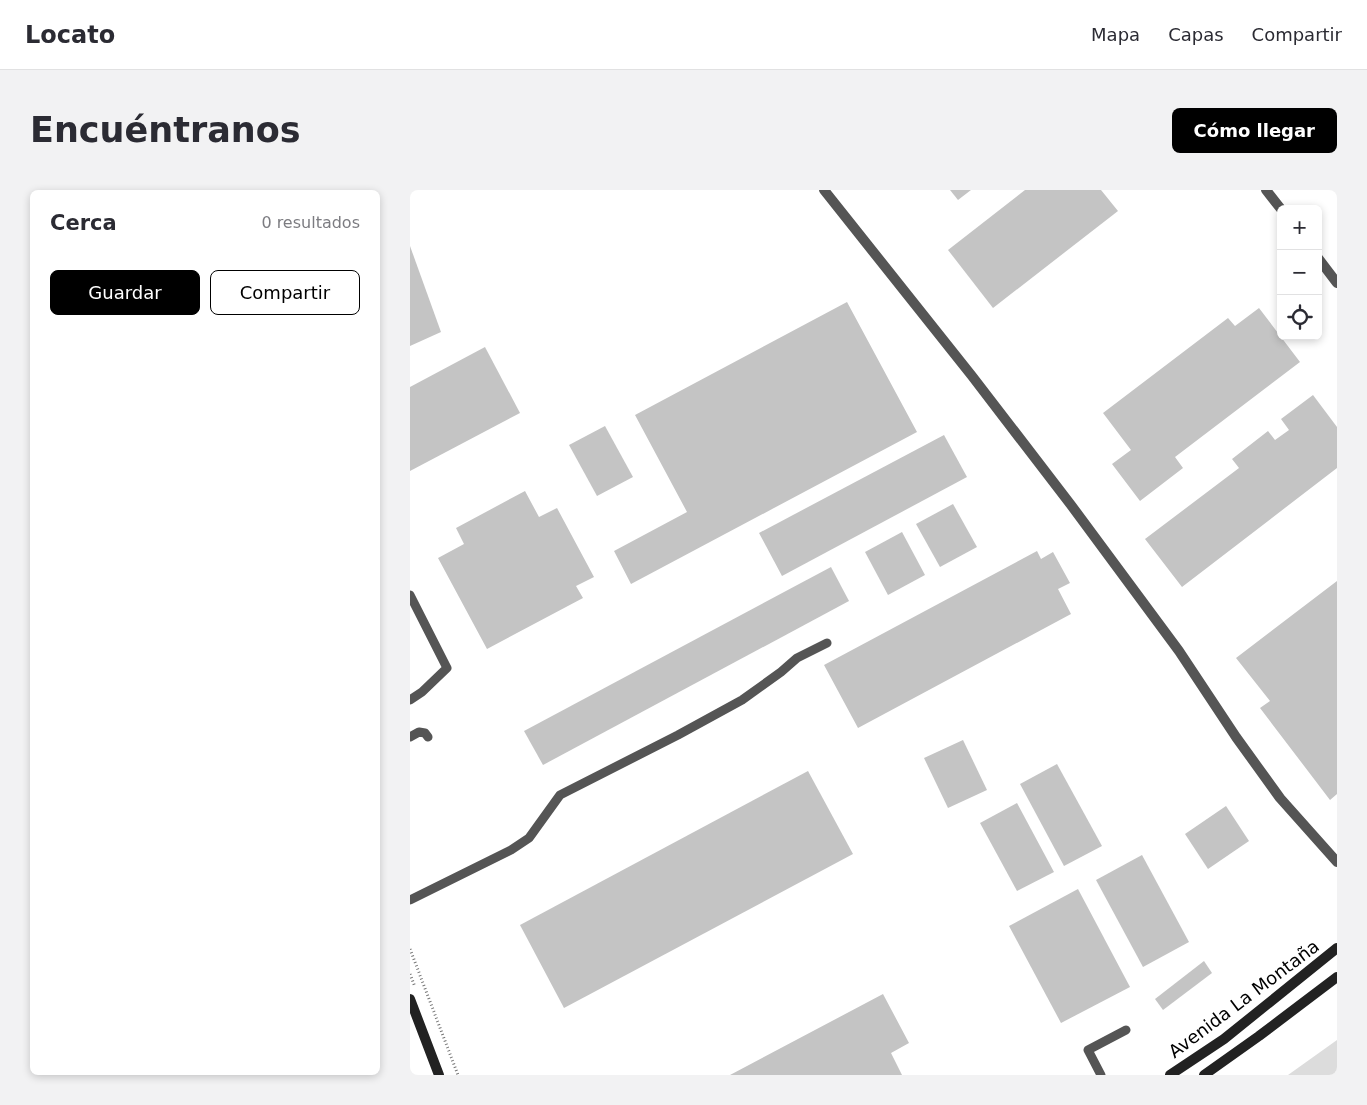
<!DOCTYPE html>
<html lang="es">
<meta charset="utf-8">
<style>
:root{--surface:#fff;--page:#f2f2f3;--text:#2b2b33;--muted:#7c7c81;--line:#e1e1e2;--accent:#000}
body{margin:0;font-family:"DejaVu Sans",sans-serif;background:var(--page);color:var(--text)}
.controls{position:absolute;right:15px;top:15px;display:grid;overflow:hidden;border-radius:8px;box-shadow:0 2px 8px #0003}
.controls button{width:45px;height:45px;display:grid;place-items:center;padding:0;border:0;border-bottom:1px solid var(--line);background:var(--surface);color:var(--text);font:25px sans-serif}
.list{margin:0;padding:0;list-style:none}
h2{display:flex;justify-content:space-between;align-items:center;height:65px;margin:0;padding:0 20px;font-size:21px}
h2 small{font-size:16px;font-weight:400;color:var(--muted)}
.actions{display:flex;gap:10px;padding:15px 20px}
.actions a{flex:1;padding:11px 0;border:1px solid var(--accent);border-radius:8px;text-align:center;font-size:18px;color:var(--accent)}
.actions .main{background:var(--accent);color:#fff}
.icon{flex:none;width:28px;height:28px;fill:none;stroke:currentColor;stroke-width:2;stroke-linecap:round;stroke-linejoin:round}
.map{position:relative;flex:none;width:927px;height:885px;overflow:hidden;border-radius:8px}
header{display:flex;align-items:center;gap:30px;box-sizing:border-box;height:70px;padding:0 25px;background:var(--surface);border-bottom:1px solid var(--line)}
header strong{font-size:24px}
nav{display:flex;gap:28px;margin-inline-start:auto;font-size:18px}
.intro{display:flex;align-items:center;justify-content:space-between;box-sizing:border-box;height:120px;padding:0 30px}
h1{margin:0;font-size:35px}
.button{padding:12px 22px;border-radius:8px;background:var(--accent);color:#fff;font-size:18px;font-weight:700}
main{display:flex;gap:30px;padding:0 30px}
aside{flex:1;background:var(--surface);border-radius:8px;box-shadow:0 2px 8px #0003}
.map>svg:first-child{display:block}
</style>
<header>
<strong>Locato</strong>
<nav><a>Mapa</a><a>Capas</a><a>Compartir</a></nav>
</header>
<div class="intro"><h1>Encuéntranos</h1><a class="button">Cómo llegar</a></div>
<main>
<aside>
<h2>Cerca<small>0 resultados</small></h2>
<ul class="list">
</ul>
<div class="actions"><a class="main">Guardar</a><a>Compartir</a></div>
</aside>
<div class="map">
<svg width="927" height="885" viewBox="0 0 927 885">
<rect width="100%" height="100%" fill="#fff"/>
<path fill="#dcdcdc" d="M 927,850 L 927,885 L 878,885 Z"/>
<g fill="#c4c4c4">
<path d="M 540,0 L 561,0 L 548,10 Z"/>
<path d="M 615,0 L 691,0 L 708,21 L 583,118 L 538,60 Z"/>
<path d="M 0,56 L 31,142 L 0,156 Z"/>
<path d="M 437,112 L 507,242 L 221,394 L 204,361 L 277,322 L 225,225 Z"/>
<path d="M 849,118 L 890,172 L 765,267 L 773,278 L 730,311 L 702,274 L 721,260 L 693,223 L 818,128 L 825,136 Z"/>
<path d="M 75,157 L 110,223 L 0,281 L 0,197 Z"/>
<path d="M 903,205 L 927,237 L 927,278 L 772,397 L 735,349 L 829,278 L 822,269 L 858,241 L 865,250 L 879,240 L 871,229 Z"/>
<path d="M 195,236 L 223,287 L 187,306 L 159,255 Z"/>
<path d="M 534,245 L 557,287 L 372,386 L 349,343 Z"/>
<path d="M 115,301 L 129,327 L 147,318 L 184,387 L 166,396 L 173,408 L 77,459 L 28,368 L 54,354 L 46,338 Z"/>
<path d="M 543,314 L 567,357 L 530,377 L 506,334 Z"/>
<path d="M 492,342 L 515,385 L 478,405 L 455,362 Z"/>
<path d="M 627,361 L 631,369 L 643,362 L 660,393 L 648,399 L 661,424 L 448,538 L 414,475 Z"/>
<path d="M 421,377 L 439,411 L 133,575 L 114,541 Z"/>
<path d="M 927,391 L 927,604 L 920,610 L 850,518 L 860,511 L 826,468 Z"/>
<path d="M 553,550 L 577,600 L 538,618 L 514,568 Z"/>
<path d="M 647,574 L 692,656 L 654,676 L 610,594 Z"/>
<path d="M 398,581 L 443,664 L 154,818 L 110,735 Z"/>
<path d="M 607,613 L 644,682 L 607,701 L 570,633 Z"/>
<path d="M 816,616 L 839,651 L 798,679 L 775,644 Z"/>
<path d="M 732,665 L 779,752 L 733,777 L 686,690 Z"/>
<path d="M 668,699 L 720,797 L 651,833 L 599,736 Z"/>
<path d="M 794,771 L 802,783 L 753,820 L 745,809 Z"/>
<path d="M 473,804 L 499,853 L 481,863 L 492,885 L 320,885 Z"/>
</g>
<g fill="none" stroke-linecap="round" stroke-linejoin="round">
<g stroke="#777" stroke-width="3" stroke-dasharray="1 2.5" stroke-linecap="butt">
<path d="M 0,759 L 48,885"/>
<path d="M 0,784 L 5,797"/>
</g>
<g stroke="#555" stroke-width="9">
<path d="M 0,405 L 37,478 L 12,502 L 0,510"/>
<path d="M 0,547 L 9,542 L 15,543 L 18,547"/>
<path d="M 0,710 L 101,660 L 119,648 L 150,605 L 268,545 L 332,510 L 371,482 L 387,468 L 417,453"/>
<path d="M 691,885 L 678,860 L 716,840"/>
</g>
<g stroke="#555" stroke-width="10">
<path d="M 414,0 L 562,186 L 661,315 L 769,461 L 826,547 L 870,608 L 927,672"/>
<path d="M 856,0 L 871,19"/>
<path d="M 908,68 L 927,93"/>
</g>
<g stroke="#222" stroke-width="10">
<path d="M 0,809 L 29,885"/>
<path d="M 760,885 L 814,849 L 927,758"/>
<path d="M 794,885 L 849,846 L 927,787"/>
</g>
</g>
<g text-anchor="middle" stroke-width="4" stroke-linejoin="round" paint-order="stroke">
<g font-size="18" fill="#000" stroke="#fff">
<text transform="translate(834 809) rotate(-37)" y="6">Avenida La Montaña</text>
</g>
</g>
</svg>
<div class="controls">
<button>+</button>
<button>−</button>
<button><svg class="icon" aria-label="locate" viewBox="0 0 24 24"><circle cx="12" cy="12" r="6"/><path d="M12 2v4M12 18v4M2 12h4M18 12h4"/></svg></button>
</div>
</div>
</main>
